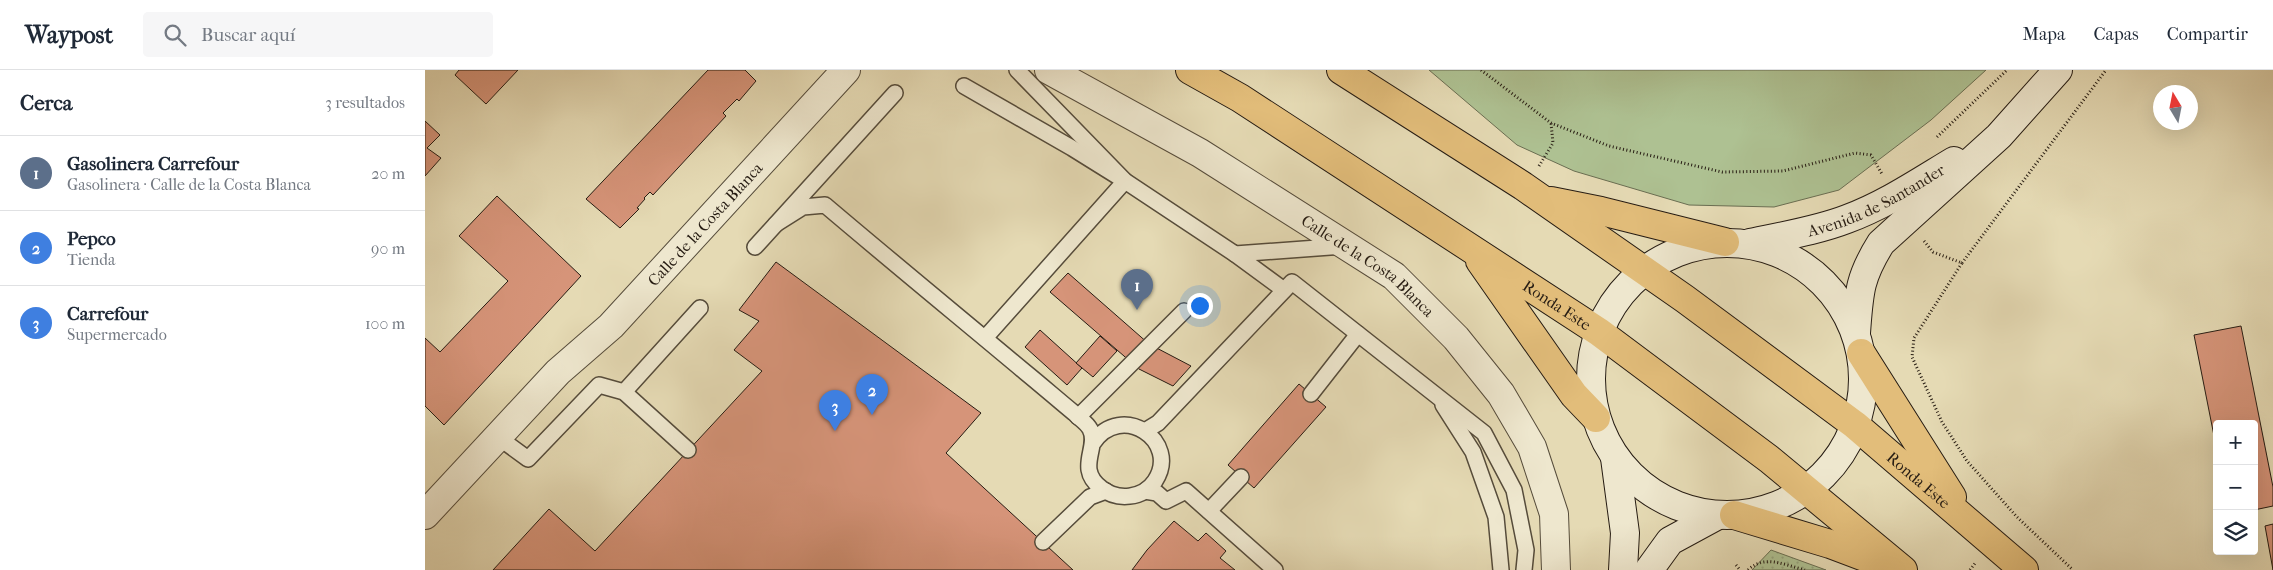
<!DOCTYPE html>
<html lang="es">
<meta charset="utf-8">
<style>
:root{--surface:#fff;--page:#f6f6f7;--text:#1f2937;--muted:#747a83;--line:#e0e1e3;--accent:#b45309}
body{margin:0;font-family:"IM FELL French Canon",serif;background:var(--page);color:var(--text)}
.controls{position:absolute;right:15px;bottom:15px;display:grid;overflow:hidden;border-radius:5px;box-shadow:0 5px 20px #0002}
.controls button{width:45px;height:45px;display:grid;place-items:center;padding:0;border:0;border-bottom:1px solid var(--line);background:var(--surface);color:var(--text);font:25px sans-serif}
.compass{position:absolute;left:1728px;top:15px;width:45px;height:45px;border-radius:50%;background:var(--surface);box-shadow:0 5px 20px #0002;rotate:350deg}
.you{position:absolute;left:774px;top:235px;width:18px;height:18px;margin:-12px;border:4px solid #fff;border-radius:50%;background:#1a73e8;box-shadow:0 0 0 8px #1a73e833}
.badge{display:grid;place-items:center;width:32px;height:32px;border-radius:50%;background:var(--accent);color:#fff;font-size:16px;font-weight:700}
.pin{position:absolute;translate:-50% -41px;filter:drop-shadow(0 1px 2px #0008)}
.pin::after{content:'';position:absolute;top:26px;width:18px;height:15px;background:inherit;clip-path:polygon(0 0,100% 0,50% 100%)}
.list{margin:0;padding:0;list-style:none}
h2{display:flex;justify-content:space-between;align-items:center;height:65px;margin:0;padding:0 20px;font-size:21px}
h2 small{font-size:16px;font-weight:400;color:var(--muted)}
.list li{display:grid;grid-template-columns:32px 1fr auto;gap:15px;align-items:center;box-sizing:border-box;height:75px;padding:0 20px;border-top:1px solid var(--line)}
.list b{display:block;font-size:19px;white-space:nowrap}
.list p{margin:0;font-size:16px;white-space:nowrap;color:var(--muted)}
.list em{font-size:16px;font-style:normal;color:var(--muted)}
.icon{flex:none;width:28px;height:28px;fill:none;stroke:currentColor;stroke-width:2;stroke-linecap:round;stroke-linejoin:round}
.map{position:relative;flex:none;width:1848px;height:500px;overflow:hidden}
header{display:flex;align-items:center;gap:30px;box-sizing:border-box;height:70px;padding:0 25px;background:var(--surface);border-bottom:1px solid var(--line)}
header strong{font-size:24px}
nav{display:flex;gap:28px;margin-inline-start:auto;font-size:18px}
.search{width:350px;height:45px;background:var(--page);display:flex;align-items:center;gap:12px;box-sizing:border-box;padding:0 18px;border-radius:5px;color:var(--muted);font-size:19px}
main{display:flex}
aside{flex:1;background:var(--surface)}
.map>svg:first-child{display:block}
</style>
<header>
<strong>Waypost</strong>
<div class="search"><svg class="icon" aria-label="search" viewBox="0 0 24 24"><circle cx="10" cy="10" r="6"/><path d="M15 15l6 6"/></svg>Buscar aquí</div>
<nav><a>Mapa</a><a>Capas</a><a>Compartir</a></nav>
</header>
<main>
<aside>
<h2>Cerca<small>3 resultados</small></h2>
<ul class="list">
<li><span class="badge" style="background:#5c6f8a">1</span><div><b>Gasolinera Carrefour</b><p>Gasolinera · Calle de la Costa Blanca</p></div><em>20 m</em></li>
<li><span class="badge" style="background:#3f7fe0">2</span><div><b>Pepco</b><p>Tienda</p></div><em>90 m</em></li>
<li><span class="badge" style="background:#3f7fe0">3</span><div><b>Carrefour</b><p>Supermercado</p></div><em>100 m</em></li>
</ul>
</aside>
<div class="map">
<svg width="1848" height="500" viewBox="0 0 1848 500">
<defs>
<pattern id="park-dots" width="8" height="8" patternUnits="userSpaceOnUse" patternTransform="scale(1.25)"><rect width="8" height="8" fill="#aec192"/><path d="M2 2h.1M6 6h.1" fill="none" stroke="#96a57d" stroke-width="1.8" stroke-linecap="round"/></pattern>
</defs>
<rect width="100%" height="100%" fill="#e5dab4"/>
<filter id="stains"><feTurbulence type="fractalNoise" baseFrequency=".004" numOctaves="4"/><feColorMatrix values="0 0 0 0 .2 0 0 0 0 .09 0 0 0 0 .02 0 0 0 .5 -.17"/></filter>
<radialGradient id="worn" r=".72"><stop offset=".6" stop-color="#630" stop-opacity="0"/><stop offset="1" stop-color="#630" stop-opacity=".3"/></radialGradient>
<path fill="#aec192" stroke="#6a6e52" d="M 1004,0 L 1561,0 L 1506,50 L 1414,120 L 1349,137 L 1264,135 L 1149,101 L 1092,75 Z"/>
<path fill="url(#park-dots)" stroke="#6a6e52" d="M 1346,480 L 1401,500 L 1327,500 Z"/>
<g fill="#d69479" stroke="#261c13">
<path d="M 34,0 L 93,0 L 61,34 L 30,5 Z"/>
<path d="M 283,0 L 320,0 L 331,11 L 314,31 L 312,29 L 298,43 L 301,46 L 228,125 L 225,122 L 219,128 L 220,129 L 212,138 L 214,139 L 195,158 L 161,129 Z"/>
<path d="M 0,51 L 15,65 L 2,78 L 16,88 L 0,106 Z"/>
<path d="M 72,126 L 156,206 L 19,355 L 0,336 L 0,268 L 15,282 L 83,211 L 34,166 Z"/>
<path d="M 351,192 L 556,343 L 521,383 L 648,500 L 68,500 L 124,439 L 170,481 L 337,301 L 309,280 L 334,251 L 314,240 Z"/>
<path d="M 643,203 L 724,274 L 766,296 L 748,316 L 714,299 L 625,222 Z"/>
<path d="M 1816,256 L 1848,417 L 1848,436 L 1829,440 L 1829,354 L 1792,354 L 1792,381 L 1769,265 Z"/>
<path d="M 615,260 L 657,298 L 642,315 L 600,277 Z"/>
<path d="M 675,266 L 692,281 L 668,307 L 651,293 Z"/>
<path d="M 874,314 L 901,337 L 829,418 L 803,395 Z"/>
<path d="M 749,451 L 773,471 L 781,463 L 801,481 L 795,488 L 810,500 L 707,500 L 722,480 Z"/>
<path d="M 1848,454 L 1848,500 L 1840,456 Z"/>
</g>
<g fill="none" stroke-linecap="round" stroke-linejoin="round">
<defs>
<g id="service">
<path d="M 592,0 L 700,111 L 810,184 L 919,176"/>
<path d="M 539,16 L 647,78 L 700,111 L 560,268"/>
<path d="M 351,154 L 378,137 L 400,135 C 466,191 533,246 600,302 C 616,315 632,329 649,343 C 654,348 662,353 665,359 C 675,377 650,398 676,418 C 692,431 718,429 730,411 C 756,371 696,331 668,373"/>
<path d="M 330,177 L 470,23"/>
<path d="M 810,184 L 859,220"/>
<path d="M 199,322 L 275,238"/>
<path d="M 886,324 L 933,264"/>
<path d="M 1018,335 L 1048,382 L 1071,447 L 1076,500"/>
<path d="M 653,347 L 759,241"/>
<path d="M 720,361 L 733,353 L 867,212 L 1059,363 L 1089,420 L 1101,480 L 1099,500"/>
<path d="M 73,367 L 103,389 L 174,315 L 199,322 L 263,380"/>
<path d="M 720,421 L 732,423 L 741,431 L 761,421 L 850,500"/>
<path d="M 784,441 L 816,407"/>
<path d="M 618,472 L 665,427 L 681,421"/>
</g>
<g id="minor">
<path id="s1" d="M 624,0 L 775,83 L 969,206 L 1031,268 L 1076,324 L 1107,377 L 1129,444 L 1131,500"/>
<path id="s2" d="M 0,445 L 133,302 L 186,256 L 421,0"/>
</g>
<g id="secondary">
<path id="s3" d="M 1325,173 C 1357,166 1391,161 1422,149 C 1460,135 1494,112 1529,91"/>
<circle cx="1302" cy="309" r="136"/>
<path d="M 1431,263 C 1434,223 1434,208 1456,173 L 1574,66 L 1633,0"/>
<path d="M 1190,388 L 1200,463 L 1198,500"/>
<path d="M 1224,500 L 1245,471 L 1293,445"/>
</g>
<g id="trunk">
<path id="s4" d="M 765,0 L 815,28 L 1174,262 L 1344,389 L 1478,500"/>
<path id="s5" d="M 916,0 L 1098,116 L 1260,229 L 1430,355 L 1599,500"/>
<path d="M 1126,131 L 1176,141 L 1300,172"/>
<path d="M 1055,191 L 1149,325 L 1171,348"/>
<path d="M 1436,283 L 1527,427"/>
<path d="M 1309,445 L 1405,474 L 1461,495"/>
</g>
</defs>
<use href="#service" stroke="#564c3b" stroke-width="18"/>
<use href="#minor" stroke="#564c3b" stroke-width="30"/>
<use href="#secondary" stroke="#261c13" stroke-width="30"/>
<use href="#trunk" stroke="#261c13" stroke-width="30"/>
<g stroke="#261c13" stroke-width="3" stroke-dasharray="1 2.5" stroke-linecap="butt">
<path d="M 1056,0 L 1126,53 L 1184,76 L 1297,102 L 1358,101 L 1430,83 L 1446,85 L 1457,104"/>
<path d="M 1512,67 L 1582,0"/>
<path d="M 1114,96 L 1128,73 L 1126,53"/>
<path d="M 1499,171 L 1508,182 L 1537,193 L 1489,268 L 1487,287 L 1517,352 L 1542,391 L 1592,447 L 1648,500"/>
<path d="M 1537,193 L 1681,0"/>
<path d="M 1311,495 L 1315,500"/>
<path d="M 1323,500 C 1340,484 1359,495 1380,500"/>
<path d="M 1545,500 L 1551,492"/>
</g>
<use href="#service" stroke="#eee7ce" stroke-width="15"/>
<use href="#minor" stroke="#eee7ce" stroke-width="28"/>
<use href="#secondary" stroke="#eee7ce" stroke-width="28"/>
<use href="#trunk" stroke="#e2bd7a" stroke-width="28"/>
</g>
<g text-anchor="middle" stroke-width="4" stroke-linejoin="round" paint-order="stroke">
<g font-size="16" fill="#261c13" stroke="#eee7ce">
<text dy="6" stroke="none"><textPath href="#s3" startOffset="134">Avenida de Santander</textPath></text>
<text dy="6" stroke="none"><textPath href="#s2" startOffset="404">Calle de la Costa Blanca</textPath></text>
<text dy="6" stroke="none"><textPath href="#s1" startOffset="375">Calle de la Costa Blanca</textPath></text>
<text dy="6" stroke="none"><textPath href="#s4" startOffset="436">Ronda Este</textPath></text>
<text dy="6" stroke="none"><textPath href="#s5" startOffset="709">Ronda Este</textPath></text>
</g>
</g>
<rect width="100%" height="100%" filter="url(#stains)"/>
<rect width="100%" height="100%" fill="url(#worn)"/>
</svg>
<div class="controls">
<button>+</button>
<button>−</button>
<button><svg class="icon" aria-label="layers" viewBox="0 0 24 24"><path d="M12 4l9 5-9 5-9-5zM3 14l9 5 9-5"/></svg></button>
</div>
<svg class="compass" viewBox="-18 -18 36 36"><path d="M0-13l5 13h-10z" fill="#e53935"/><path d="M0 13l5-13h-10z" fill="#747a83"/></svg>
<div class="you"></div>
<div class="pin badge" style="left:712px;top:240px;background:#5c6f8a">1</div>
<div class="pin badge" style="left:447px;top:345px;background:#3f7fe0">2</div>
<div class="pin badge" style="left:410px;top:361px;background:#3f7fe0">3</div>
</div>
</main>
